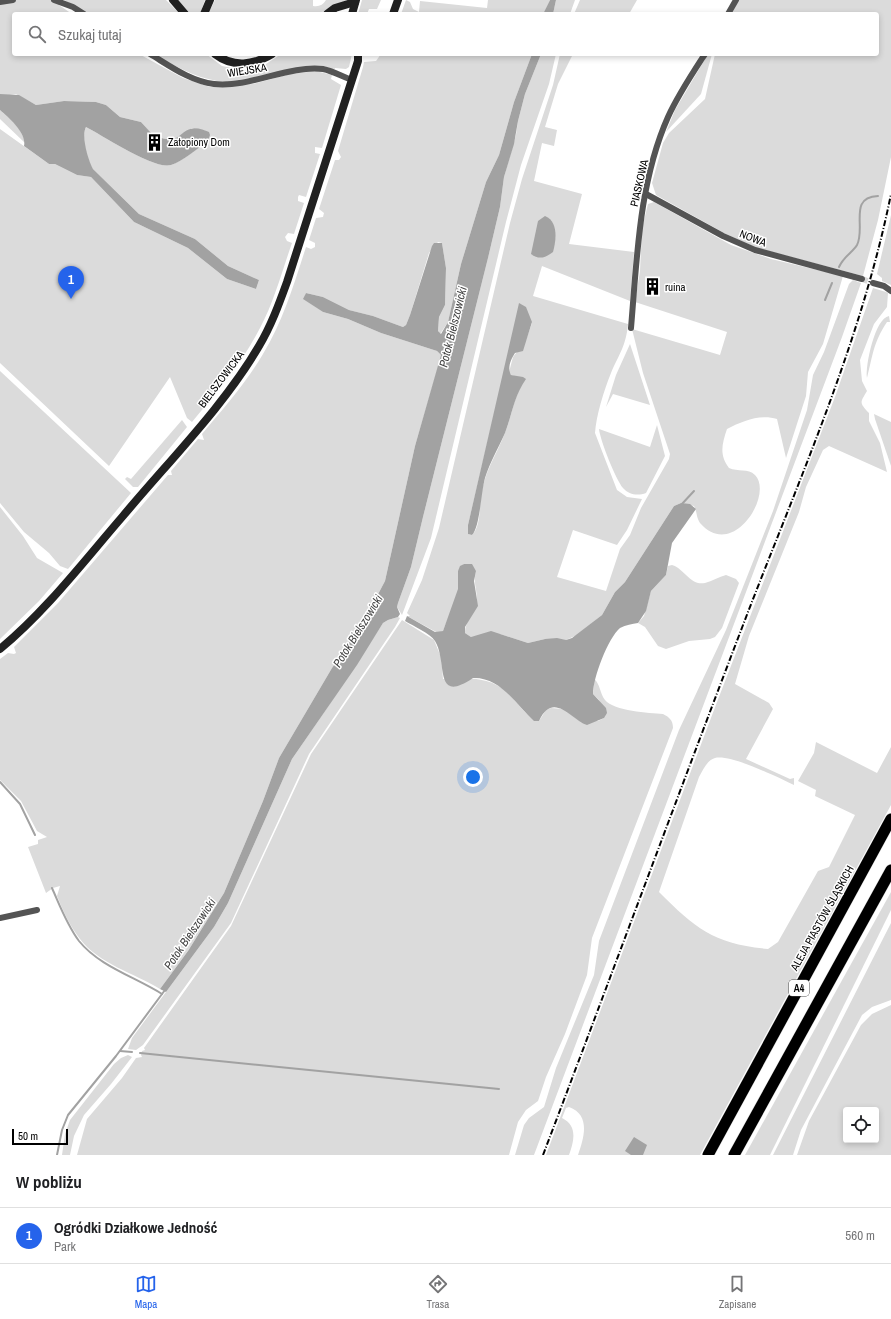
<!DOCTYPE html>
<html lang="pl">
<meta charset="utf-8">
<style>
:root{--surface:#fff;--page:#f6f6f6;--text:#202124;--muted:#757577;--line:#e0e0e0;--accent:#2563eb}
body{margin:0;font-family:"Archivo Narrow",sans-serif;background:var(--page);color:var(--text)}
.controls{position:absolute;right:12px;bottom:12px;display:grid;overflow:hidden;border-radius:4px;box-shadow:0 2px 6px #0003}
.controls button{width:36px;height:36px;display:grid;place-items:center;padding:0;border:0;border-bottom:1px solid var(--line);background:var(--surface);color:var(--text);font:20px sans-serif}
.scale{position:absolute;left:12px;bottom:10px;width:56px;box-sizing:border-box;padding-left:4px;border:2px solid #000;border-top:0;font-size:11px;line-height:14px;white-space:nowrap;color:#000;-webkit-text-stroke:3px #fff;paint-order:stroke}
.you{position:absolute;left:473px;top:777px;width:14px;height:14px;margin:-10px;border:3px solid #fff;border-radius:50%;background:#1a73e8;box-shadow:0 0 0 6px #1a73e833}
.badge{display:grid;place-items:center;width:26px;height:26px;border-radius:50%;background:var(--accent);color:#fff;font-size:13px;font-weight:700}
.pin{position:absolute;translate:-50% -33px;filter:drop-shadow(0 1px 2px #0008)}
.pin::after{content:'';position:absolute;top:21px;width:14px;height:12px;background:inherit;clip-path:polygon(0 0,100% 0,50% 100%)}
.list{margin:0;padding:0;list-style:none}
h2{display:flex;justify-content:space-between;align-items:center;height:52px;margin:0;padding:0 16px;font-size:17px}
h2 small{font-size:13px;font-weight:400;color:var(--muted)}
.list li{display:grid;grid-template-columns:26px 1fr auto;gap:12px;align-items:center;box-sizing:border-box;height:56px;padding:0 16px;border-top:1px solid var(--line)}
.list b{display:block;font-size:15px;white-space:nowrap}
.list p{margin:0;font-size:13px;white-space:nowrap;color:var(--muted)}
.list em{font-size:13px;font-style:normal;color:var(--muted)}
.icon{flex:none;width:22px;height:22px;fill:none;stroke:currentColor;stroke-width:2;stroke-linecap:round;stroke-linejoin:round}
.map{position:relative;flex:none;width:891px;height:1155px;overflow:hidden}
.search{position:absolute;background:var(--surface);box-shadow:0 2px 6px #0003;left:12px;right:12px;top:12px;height:44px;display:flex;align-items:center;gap:10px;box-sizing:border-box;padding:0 14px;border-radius:4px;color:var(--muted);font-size:15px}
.sheet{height:108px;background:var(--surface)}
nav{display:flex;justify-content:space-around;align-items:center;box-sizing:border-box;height:56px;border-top:1px solid var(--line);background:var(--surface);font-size:11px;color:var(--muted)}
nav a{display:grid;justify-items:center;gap:2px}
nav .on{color:var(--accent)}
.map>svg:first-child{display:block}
</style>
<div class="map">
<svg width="891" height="1155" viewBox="0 0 891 1155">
<rect width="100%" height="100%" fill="#fff"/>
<g fill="#dbdbdb" fill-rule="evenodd">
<path d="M 0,0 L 60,0 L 59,5 L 72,14 L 14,14 L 14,54 L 139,54 L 183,78 L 210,87 L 253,84 L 290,74 L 316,71 L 332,75 L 331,79 L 341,85 L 322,148 L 315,147 L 315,153 L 320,154 L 306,197 L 299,195 L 298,197 L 298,201 L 304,203 L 294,234 L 288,233 L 285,237 L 287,241 L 292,243 C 282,271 274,302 260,328 C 242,363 217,392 192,422 L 187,418 L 170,377 L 109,466 L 0,363 L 0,129 L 49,164 L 55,164 L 77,175 L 91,177 L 134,222 L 188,248 L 227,279 L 256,289 L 259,280 L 228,266 L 195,239 L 139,214 L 93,169 C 87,160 81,137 86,127 C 102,135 154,170 171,165 C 183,161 197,148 208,141 L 206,131 L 192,128 L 175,139 L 161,138 L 157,148 L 149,144 L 150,132 L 141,122 L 120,117 L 106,105 L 96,102 L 64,101 L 36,105 L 16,94 L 3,96 L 0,94 Z"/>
<path d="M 64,0 L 166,0 L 180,14 L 89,14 Z"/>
<path d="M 178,0 L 205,0 L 200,14 L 189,14 Z"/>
<path d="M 215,0 L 313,0 L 313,6 C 319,7 323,5 326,0 L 349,0 L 332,6 L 319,14 L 208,14 Z"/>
<path d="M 362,0 L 381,0 L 377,9 L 369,9 L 367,14 L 358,14 Z"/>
<path d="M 406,0 L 410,2 L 413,9 L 419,12 L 420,1 L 487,8 L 488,0 L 550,0 L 543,14 L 401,14 Z"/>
<path d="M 556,0 L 575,0 L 570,14 L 553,14 Z"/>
<path d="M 580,0 L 637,0 L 629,14 L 574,14 Z"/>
<path d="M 738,0 L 891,0 L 891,157 L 878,220 L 863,276 L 757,248 L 726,234 L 656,195 L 652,183 L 663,143 L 669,133 L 705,99 L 715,54 L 877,54 L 877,14 L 732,14 Z"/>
<path d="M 157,54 L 206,54 L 222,66 L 243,70 L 263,66 L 281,54 L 352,54 L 349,67 L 346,69 L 335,68 L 334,70 L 324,66 L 226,82 C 201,80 182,70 161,58 Z"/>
<path d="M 381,54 L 532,54 L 514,102 L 499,155 L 486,182 L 461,264 L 448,322 L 440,334 L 438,331 L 439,317 L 445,305 L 446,268 L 442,243 L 438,242 L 429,253 L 410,315 L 406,325 L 403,327 L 373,316 L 349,310 L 323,297 L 306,293 L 304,299 L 323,312 L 348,319 L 381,333 L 437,351 L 441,355 L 439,364 L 415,446 L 385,581 L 365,619 L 332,668 L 279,758 L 263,801 L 224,893 L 188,951 L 160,989 C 134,973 99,964 80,939 C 70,926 63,911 57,896 L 60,886 L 53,888 L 46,893 L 28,847 L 38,844 L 38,840 L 47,837 L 37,831 L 21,801 L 0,780 L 0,659 L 8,653 L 14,654 L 16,653 L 14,647 L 58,603 L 168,475 L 172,475 L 171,471 L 198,439 L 204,440 L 202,434 C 224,408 246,383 263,354 C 283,321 294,284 306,247 L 311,249 L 315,247 L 315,243 L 309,240 L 316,218 L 323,217 L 324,213 L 319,209 L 335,160 L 339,160 L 341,157 L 338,151 L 363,67 L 364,62 L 376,61 Z"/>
<path d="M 541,54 L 556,54 L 549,84 L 521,165 L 506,222 L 431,538 L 402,615 L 397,607 L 398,603 L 411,567 L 423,517 L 488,258 L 500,207 L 504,177 L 516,135 L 518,121 L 525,94 Z"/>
<path d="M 560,54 L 573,54 L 558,84 L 545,127 L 557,130 L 554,146 L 542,143 L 534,181 L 582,194 L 569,244 L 634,252 L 630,301 L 542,266 L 533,296 L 628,324 C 626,346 619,354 611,373 C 604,390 596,416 595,433 L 617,490 L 627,497 L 642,499 L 627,530 L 617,545 L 573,530 L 557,577 L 606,591 L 620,549 L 630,535 L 641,508 L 669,459 L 670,454 L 643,373 L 632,329 L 720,355 L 727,332 L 635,302 L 640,271 L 642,228 L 648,204 L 654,202 L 731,245 L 771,259 L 843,276 L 823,344 L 808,372 L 806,396 L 786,458 L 777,419 C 760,414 743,421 727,429 C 722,444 719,455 729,468 C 738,472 748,468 755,475 C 774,494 733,561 700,523 C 696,517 697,511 694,506 L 681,503 L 674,506 L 625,582 L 615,592 L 602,615 L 577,635 L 566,640 L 545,639 L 528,643 L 500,634 L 471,637 L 465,633 C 464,621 478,612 477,600 C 477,588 473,584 476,571 L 464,564 C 455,569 460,577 459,586 C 457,601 448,617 443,631 L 438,633 L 407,616 L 410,616 L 407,613 L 422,580 L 439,528 L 510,223 L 522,179 L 553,85 ZM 520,304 L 532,323 L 526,340 L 513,357 L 509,372 L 511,375 L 525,379 C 514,396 512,415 505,433 C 496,456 484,472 481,497 C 479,508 481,526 472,535 L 468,534 L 468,525 Z"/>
<path d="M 708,54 L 712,54 L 701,94 L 666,132 L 675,110 Z"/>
<path d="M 0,110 C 9,118 24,130 25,143 L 0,119 Z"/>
<path d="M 891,215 L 891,285 L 882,281 L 882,278 L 877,274 Z"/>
<path d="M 853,280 L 861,283 L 842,337 L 534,1155 L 515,1155 L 524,1125 L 529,1118 L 544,1107 L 556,1068 L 594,975 L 599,941 L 679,730 L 726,630 L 773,511 L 807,410 L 813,375 L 824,352 L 849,284 Z"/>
<path d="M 873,288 L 886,292 L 888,293 L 887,307 L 874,324 L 860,360 L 862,381 L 867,391 C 860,403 859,402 869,413 L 869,421 L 880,443 L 887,472 L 829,446 L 823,450 L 806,487 L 799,512 L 749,636 L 735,684 L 769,703 L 773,709 L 746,759 L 790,779 L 794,778 L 794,785 C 779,778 731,754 715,758 C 707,760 703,770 699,777 L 659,892 C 696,929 714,944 768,949 L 778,942 L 818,871 L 829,867 L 855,815 L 815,796 L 816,790 L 798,781 L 814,753 L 816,742 L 877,773 L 891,747 L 891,805 L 700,1155 L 578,1155 C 584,1138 591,1115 569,1107 L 566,1108 L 562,1118 C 578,1126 574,1141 569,1155 L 546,1155 L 717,702 L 835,397 Z"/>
<path d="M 889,316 L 890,322 L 887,322 C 873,343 873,355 867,378 C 865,366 875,318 889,316 Z"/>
<path d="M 630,344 L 650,405 L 613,394 L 606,407 L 616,375 Z"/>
<path d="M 0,371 L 131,493 L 68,569 L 60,566 L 49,553 L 24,532 L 0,503 Z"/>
<path d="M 874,414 L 891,422 L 891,466 L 875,419 Z"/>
<path d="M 182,420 L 187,427 L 138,487 L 133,487 L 125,479 L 127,477 L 131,479 Z"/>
<path d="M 657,425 L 665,456 L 646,493 C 638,496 629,495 623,488 C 616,480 600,440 599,429 L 650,447 Z"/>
<path d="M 0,507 L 23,536 L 37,558 L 63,573 L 39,601 L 0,639 Z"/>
<path d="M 672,565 C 685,569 690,586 705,583 C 712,581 719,577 726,575 L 736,579 L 739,583 L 722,628 L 715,637 L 710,639 L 689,641 L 666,649 L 658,646 L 645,627 L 638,623 L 644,616 L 651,591 L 666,575 L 668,566 Z"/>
<path d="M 398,617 L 400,618 L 395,627 L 309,754 L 231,923 L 143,1045 L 136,1050 L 128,1049 L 132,1038 L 214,927 L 228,903 L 292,759 L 325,711 L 383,623 L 388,620 Z"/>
<path d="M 402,620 L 434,640 L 441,657 L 443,679 C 467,678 489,676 508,693 C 518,702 524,716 539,721 L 546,710 L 551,708 L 564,709 L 577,719 L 598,721 L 604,718 L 599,700 L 593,694 L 594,679 C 600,683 600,694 605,700 C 614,711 649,713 663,714 C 669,717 673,720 673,728 L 592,938 L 587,975 L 565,1034 L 546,1077 L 538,1101 L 526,1110 L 518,1122 L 509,1155 L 77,1155 L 87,1119 L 122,1078 L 136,1058 L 142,1057 L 141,1055 L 142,1051 L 145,1050 L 144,1048 L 231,926 L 311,754 Z"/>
<path d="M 891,892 L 891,910 L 770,1155 L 745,1155 Z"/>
<path d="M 891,923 L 891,1000 L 872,1007 L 862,1015 L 801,1130 L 793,1155 L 773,1155 Z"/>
<path d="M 891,1005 L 891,1155 L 797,1155 L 809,1121 L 861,1025 L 872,1014 ZM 846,1110 L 876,1110 L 876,1140 L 846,1140 Z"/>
<path d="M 128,1055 L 132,1057 L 111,1084 L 84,1115 L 74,1136 L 70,1155 L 62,1155 L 65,1134 L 70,1120 L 114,1064 L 121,1058 Z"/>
</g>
<g fill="#a2a2a2">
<path d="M 550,0 L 556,0 L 553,14 L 543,14 Z"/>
<path d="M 532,54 L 541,54 L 525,94 L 518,121 L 514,144 L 504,177 L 500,207 L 488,258 L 423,517 L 411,567 L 398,603 L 397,607 L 400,614 L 398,617 L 388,620 L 383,623 L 357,665 L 292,759 L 228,903 L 214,927 L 166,992 L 160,989 L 188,951 L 224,893 L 263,801 L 279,758 L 332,668 L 365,619 L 385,581 L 415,446 L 441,355 L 437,351 L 381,333 L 348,319 L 323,312 L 303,299 L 306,293 L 323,297 L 349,310 L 373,316 L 403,327 L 406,325 L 410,315 L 432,246 L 434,243 L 442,243 L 446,268 L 445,305 L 439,317 L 438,331 L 441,334 L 448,322 L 461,264 L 486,182 L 499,155 L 514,102 Z"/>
<path d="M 0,94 L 19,95 L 36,105 L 64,101 L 96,102 L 106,105 L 120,117 L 141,122 L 153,135 L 150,144 L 157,148 L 161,138 C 181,142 177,134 190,129 C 196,127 204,130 209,132 L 210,135 L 208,141 C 197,149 183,161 171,165 C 154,170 102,135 86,127 C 81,136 88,160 93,169 L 139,214 L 195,239 L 228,266 L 259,280 L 256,289 L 227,279 L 188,248 L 134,222 L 91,177 L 77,175 L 55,164 L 49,164 L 24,146 C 27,133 9,118 0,110 Z"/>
<path d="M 545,216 C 559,222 556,241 553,252 C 545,258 539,260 531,254 L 538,221 Z"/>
<path d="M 519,303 L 526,307 L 532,322 L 523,351 L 515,353 C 511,359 507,368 511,375 L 523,377 L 526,379 C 514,396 512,415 505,433 C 498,449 490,462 485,478 C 481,492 480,527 472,535 L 468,534 L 468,525 Z"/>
<path d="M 681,503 L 690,504 L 696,509 L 672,543 L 666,575 L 651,591 L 646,611 L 638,623 C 632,624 626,625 620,628 C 608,638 593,678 593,694 L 606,708 L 607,713 L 604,718 L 587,725 C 572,720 553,690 539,721 L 534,721 C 516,705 501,677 473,678 C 433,705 448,662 435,641 C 430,633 413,626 405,621 L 407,616 L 435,632 L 443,631 L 458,589 L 458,571 L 460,566 L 464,564 L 472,564 L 476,571 L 474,581 L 478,606 L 465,627 L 465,633 L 471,637 L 491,631 L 528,643 L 545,639 L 557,638 L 566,640 L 572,638 L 602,615 L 615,592 L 625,582 L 674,506 Z"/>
<path d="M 634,1137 L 647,1145 L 643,1155 L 631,1155 L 625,1151 Z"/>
</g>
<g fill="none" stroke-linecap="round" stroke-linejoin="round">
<g stroke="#a2a2a2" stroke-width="2">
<path d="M 839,267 C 844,256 853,252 857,245 C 866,228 848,197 878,196"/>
<path d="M 825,300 L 832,283"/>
<path d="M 681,505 L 694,491"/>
<path d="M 0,782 L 20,804 L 35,835"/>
<path d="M 52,888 C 60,906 67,925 79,941 C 99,966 135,977 162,994"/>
<path d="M 120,1051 L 132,1052"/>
<path d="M 140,1053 L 499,1089"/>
<path d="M 57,1155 L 62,1130 L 68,1115 L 116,1056 L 165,990"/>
</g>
<path stroke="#d9d9d9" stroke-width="6" stroke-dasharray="6 3" stroke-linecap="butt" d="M 862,279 L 873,283"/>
<defs>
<g id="highway">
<path d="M 708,1155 L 891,819"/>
<path d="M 734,1155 L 891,870"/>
</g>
</defs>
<use href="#highway" stroke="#dbdbdb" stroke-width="12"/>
<g stroke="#545454" stroke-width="6">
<path d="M 54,0 L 73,7 L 84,14"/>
<path d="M 0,2 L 13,0"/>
<path d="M 728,14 L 736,0"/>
<path d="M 150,54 C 170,66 190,81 214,84 C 250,88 288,65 323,69 C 333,71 343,77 352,80"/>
<path d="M 646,194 L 723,236 L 755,250 L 862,279"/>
<path d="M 873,283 L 884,286 L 891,291"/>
<path d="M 631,328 C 637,258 639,182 668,117 C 678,95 692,74 705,54"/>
<path d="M 0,918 L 37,910"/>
</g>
<g stroke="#212121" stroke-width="8">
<path d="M 173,0 L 185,14"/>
<path d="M 204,14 L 210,0"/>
<path d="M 327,14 L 335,8 L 355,2"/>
<path d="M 352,14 L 356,0"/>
<path d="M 393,14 L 398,0"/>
<path d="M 215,54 C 233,68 254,65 272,54"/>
<path d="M 0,649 C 46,611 84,561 123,516 C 168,462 224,406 259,346 C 271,326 279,304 287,282 L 358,61 L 358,54"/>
</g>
<use href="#highway" stroke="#000" stroke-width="11"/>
<path stroke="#000" stroke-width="2" stroke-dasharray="6 2 1 2" stroke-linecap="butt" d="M 543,1155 C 612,974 679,792 748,612 C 801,475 862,338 891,194"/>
</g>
<defs>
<symbol id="building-bare" viewBox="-9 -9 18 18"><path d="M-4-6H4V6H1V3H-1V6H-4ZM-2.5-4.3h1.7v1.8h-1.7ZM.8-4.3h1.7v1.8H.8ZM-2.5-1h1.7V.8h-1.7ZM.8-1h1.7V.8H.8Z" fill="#000" stroke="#fff" stroke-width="2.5" paint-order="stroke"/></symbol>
</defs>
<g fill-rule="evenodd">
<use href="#building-bare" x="142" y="130" width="25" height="25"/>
<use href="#building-bare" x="640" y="274" width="25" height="25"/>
</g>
<g text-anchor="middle" stroke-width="3" stroke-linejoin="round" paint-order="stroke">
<rect fill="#fff" stroke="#4c4c4c" stroke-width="1" x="789" y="980" width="20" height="16" rx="3"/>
<g font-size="10" font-weight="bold" fill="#000">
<text x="799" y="992">A4</text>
</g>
<g font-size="11" fill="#000" stroke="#fff">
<text transform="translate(247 70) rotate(-9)" y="4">WIEJSKA</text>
<text transform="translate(639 183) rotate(-77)" y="4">PIASKOWA</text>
<text transform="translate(753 238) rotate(21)" y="4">NOWA</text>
<text transform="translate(221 379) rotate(-53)" y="4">BIELSZOWICKA</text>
<text transform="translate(822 918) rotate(-61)" y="4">ALEJA PIASTÓW ŚLĄSKICH</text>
</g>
<g font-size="11" fill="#000" stroke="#fff" text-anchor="start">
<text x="168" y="146">Zatopiony Dom</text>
<text x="665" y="291">ruina</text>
</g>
<g font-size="12" font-style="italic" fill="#434343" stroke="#fff">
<text transform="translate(453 327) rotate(-76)" y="4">Potok Bielszowicki</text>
<text transform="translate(358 631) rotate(-58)" y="4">Potok Bielszowicki</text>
<text transform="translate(190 934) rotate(-56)" y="4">Potok Bielszowicki</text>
</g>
</g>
</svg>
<div class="controls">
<button><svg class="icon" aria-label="locate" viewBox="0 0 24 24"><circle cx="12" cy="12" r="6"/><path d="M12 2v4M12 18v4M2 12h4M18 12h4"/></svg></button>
</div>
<div class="scale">50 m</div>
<div class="you"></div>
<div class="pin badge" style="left:71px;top:299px">1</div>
<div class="search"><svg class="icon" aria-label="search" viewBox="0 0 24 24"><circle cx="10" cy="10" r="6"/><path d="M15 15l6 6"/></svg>Szukaj tutaj</div>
</div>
<section class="sheet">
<h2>W pobliżu<small></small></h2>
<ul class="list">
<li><span class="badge">1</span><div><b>Ogródki Działkowe Jedność</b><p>Park</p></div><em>560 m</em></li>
</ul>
</section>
<nav>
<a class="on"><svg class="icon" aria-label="map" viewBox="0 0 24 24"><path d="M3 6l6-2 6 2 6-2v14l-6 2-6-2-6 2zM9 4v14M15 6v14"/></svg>Mapa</a>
<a><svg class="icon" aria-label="directions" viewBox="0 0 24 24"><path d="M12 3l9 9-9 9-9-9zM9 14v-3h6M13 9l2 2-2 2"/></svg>Trasa</a>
<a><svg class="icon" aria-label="saved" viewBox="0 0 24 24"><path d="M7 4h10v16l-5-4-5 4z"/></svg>Zapisane</a>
</nav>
